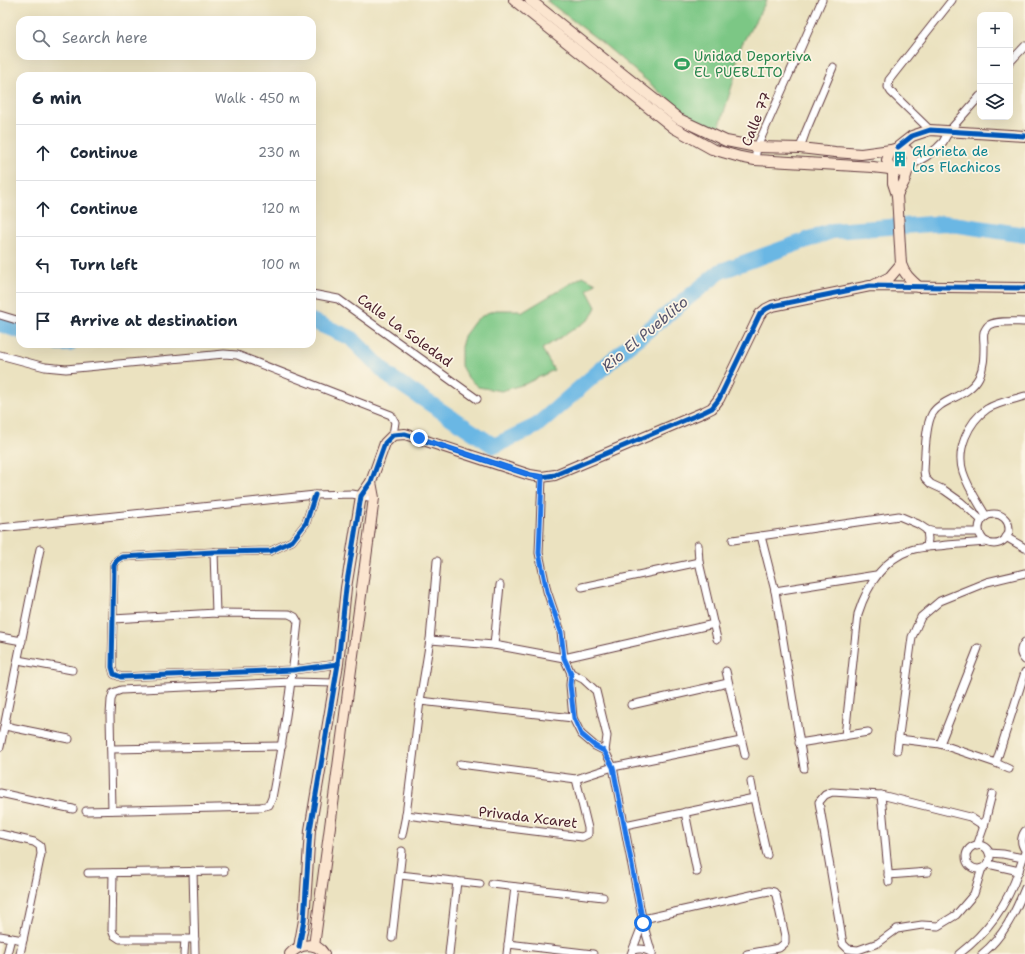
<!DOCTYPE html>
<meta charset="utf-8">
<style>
:root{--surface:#fff;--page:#f2f2f3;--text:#1f2937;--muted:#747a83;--line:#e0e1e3}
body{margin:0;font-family:"Shantell Sans",sans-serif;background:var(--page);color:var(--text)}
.controls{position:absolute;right:12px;top:12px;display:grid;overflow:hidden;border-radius:8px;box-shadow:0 4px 16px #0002}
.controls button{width:36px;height:36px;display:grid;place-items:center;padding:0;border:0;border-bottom:1px solid var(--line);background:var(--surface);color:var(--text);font:20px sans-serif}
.stop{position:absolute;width:12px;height:12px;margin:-9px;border:3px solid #1a73e8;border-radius:50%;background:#fff}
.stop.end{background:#1a73e8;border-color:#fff;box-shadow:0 1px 4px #0008}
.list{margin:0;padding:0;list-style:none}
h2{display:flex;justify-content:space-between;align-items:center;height:52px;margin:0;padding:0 16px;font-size:17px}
h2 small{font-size:13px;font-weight:400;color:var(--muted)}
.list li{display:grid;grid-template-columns:26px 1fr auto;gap:12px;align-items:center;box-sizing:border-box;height:56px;padding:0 16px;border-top:1px solid var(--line)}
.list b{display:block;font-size:15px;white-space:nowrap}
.list em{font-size:13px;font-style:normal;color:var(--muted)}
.icon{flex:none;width:22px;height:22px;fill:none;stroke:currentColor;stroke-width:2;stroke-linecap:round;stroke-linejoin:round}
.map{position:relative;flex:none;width:1025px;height:954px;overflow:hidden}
.search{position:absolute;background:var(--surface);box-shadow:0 4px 16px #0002;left:16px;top:16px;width:300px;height:44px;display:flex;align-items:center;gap:10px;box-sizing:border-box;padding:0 14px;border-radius:12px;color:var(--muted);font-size:15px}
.panel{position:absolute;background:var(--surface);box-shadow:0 4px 16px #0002;left:16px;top:72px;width:300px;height:276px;border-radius:12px}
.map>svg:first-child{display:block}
</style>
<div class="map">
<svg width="1025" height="954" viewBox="0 0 1025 954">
<rect width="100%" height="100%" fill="#fcf5e5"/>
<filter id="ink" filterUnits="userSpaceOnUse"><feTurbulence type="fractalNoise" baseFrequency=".025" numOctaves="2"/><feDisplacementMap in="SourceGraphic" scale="8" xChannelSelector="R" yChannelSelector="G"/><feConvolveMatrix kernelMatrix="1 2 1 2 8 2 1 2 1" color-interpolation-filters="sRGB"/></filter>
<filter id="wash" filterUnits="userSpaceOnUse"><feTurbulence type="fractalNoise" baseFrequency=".012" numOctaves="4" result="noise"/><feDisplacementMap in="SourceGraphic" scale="16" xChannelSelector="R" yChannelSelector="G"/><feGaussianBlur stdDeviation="0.9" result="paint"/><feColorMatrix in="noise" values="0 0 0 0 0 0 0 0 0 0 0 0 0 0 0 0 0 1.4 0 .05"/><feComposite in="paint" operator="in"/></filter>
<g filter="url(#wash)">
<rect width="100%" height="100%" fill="#ebe2c0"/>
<g fill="#7bc785" stroke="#627358">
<path d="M 546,0 L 767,0 L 738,51 L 735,76 L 717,135 L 693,120 L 600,41 Z"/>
<path d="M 583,276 L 596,283 L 587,290 L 596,307 L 590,319 L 542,349 L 554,370 L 525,384 L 501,391 L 478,387 L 468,378 L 461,366 L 461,347 L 464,336 L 472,325 L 476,320 L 487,313 L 496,310 L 519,310 L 521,313 Z"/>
</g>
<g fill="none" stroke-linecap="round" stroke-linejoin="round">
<g stroke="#6bb7e4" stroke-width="16">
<path d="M 312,321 L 351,338 L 390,377 L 494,446 L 536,426 L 627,347 L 721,271 L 832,231 L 946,223 L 1025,235"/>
<path d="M 0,324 L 20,331"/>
<path d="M 59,344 L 69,344"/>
</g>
</g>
</g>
<g filter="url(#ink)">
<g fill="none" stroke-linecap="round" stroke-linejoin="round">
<defs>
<g id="street">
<path d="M 1010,62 L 1025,46"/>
<path d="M 930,130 L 891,92 L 888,87 L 889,80 L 952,0"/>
<path d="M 800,148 L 806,131 L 833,67"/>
<path d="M 755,160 L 757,147 L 822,0"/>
<path d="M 910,166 L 927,156 L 937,148 L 943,142 L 949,131 L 980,96"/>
<path d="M 312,294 L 338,299 L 477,399"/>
<path d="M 0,315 L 20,321"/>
<path d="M 0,355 L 45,367 L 66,369 L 224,354 L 237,355 L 391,415 L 395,422 L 393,435"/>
<path d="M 542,477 L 539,553 L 547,591 L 561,632 L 564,658 L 571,673 L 570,685 L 573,718 L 581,734 L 595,746 L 605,751 L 613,767 L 643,923 L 652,954"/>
<path d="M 315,495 L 306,523 L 292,541 L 271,551 L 214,552 L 122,557 L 117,560 L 114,565 L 112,667 L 114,674 L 121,677 L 293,670 L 338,664"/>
<circle cx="994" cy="529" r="15"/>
<path d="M 986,516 C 978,502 968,488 963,472 C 956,450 968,422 987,409 C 998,402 1012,400 1025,396"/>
<path d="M 981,520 L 961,502 L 944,490 L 931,484 L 925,478 L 924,471 C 925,456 925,426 932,414 C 940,399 969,397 979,377 C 984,367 984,356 984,345 C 984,341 983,336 984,332 C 985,330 987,326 989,325 C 997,320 1016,322 1025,322"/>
<path d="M 0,528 L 315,495 L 352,494 L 374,498"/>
<path d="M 761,536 L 775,591 L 804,768"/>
<path d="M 1006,537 L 1025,548"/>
<path d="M 733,540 L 899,516 L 918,524 L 927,530 L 935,532 L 979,532"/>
<path d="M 698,545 L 699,562 L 717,639"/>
<path d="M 927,547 L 928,539 L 927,530"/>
<path d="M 214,552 L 216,613"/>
<path d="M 582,587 L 699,562"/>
<path d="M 775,591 L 876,575"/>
<path d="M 0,637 L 22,641"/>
<path d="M 430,640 L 494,645 L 564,658 L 714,624"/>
<path d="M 1025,642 C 1020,648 1019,654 1025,660"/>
<path d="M 494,645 L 500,585"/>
<path d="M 18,660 L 72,670"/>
<path d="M 726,671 L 745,755"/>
<path d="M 571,673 L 583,679 L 596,691 L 607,736 L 605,751"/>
<path d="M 420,701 L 573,718"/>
<path d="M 631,705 L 728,683"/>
<path d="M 5,726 L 69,739"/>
<path d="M 845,736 L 858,614 C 867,586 882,560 911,550 C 922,546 935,547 947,545 C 960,544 973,543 987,542"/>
<path d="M 899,739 L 940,744 L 996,763 L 1009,769"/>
<path d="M 799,743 L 868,732"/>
<path d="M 940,744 L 978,648"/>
<path d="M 0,747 L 40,549"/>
<path d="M 111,749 L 282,746"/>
<path d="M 897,750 L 912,637 L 921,617 L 940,601 L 987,582 L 1025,573"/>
<path d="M 996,763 L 1025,672"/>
<path d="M 460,764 L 576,779 L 613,767 L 741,741"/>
<path d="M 751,782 L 754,798 L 767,855"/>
<path d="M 0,793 L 73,809"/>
<path d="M 881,795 L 889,882"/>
<path d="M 112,810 L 110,715 L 111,700 L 113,693 L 121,690 L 292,682 L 335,683"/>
<path d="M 86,811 L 261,807 L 269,805 L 272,798 C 283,740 292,682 298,622 L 295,617 L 289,614 L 216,613 L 113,619"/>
<path d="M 685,812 L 697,872"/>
<path d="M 406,815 L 582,837 L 588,834 L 588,828 L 576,779"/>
<path d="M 625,825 L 754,798"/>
<path d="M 1025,831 C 1021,837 1020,843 1025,850"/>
<path d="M 0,834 L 34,842 L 40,846 L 41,854 L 20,954"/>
<path d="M 402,835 L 406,815 L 420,701 L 430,640 L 437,561"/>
<circle cx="978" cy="857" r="12"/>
<path d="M 977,846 L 984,826 L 992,794"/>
<path d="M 989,853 L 1003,854 L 1023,858"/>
<path d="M 988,864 L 1019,871"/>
<path d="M 982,868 L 974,894 L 956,915 L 938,926 L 922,925 L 897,929 L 878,943 L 858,950 L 848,949 L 843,944 L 819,802 L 825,795 L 832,792 L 881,795 L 970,817 L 984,826"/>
<path d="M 193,871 L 195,954"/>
<path d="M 88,873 L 224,871"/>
<path d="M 113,873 L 112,930 L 114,935 L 120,939 L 195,939"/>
<path d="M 400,875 L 480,884"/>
<path d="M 888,875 L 928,872"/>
<path d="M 492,884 L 603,897"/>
<path d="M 643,919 L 769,891 L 774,892 L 776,895 L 785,936 L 785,943 L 779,948 L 747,954"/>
<path d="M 0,936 L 23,940"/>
<path d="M 392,938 L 402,851"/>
<path d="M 508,944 L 593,954"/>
<path d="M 633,950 C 641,948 645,949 652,953"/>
<path d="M 7,954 L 11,938"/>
<path d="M 184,954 L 185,939"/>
<path d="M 449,954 L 457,881"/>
<path d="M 507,954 L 515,887"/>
<path d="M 631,954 L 643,923"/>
<path d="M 959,954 C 988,932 1007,905 1019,870 C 1021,864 1023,858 1025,852"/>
<path d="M 982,954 C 1003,937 1015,913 1025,888"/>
</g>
<g id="secondary">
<path d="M 514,0 L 674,128 L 712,149 L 740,157 L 755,160 L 873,167 C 878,168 884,168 889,169 C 894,169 897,172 902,172 C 916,170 915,151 901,147 L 891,150 L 887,160 L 889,166 L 892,169"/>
<path d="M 530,0 L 679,119 L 726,141 L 757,147 L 800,148 L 835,152 L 861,154 L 891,150"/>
<path d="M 898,147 L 912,136 L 930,130 L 1025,136"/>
<path d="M 893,170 L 893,183 L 897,195 L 901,264 C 904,274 911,280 919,287"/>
<path d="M 897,195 L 904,182 L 908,169"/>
<path d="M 874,285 L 890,277 L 901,264"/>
<path d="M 314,946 L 374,498 L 371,482"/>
<path d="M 299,947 L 304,920 L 310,830 L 338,664 L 346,588 L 361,496 L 371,482 L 385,443 L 393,435 L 405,434 L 530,475 L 542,477 L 555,475 L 704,412 L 712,408 L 719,399 L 760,314 L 766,309 L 772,306 L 870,286 L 1025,288"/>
<path d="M 290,954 C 299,944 316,941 324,954"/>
</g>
</defs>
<use href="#street" stroke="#623c41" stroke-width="9"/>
<use href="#secondary" stroke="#623c41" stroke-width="12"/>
<use href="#street" stroke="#fff" stroke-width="7"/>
<use href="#secondary" stroke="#fbe5cf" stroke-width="10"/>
<defs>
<g id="cycleway">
<path d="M 898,147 L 912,136 L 930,130 L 1025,136"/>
<path d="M 315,495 L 306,523 L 292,541 L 271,551 L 214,552 L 122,557 L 117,560 L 114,565 L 112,667 L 114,674 L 121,677 L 293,670 L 338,664"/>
<path d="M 299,947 L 304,920 L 310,830 L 338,664 L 346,588 L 361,496 L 371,482 L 385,443 L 393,435 L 405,434 L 530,475 L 542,477 L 555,475 L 704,412 L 712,408 L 719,399 L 760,314 L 766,309 L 772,306 L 870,286 L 1025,288"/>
</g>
</defs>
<use href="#cycleway" stroke="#fcf5e5" stroke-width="8"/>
<use href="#cycleway" stroke="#0057b8" stroke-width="5"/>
</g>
</g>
<g fill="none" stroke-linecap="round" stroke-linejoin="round" filter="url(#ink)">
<path stroke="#1a73e8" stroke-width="5" d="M 419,438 L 530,475 L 542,477 L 539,553 L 547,591 L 561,632 L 564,658 L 571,673 L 570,685 L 574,718 L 581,734 L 595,746 L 604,751 L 613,767 L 643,923"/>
</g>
<defs>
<symbol id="stadium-bare" viewBox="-9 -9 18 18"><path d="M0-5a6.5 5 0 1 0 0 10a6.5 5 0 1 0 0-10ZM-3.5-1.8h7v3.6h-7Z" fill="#2e9e5b" stroke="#fcf5e5" stroke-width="2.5" paint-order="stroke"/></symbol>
<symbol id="building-bare" viewBox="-9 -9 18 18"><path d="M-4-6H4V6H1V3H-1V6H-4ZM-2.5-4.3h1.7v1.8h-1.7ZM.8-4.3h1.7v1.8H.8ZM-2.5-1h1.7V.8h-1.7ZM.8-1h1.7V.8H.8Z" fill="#0f9aa8" stroke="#fcf5e5" stroke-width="2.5" paint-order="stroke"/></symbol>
</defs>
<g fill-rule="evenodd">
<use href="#stadium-bare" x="671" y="53" width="22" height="22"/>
<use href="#building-bare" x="889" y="148" width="22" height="22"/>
</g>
<g text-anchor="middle" stroke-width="3.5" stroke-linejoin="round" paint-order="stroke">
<g font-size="14" fill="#27864d" stroke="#fcf5e5" text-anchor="start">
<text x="694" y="61">Unidad Deportiva<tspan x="694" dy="16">EL PUEBLITO</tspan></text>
</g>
<g font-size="14" fill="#4a1f2b" stroke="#fcf5e5">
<text transform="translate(756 119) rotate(-68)" y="5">Calle 77</text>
<text transform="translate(405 330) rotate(36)" y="5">Calle La Soledad</text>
<text transform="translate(528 817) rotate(7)" y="5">Privada Xcaret</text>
</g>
<g font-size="14" fill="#0d838f" stroke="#fcf5e5" text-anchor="start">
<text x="912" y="156">Glorieta de<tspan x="912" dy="16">Los Flachicos</tspan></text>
</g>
<g font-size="15" font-style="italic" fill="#56546c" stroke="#fcf5e5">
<text transform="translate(645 334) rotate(-40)" y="5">Rio El Pueblito</text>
</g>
</g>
</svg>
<div class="controls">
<button>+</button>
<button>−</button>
<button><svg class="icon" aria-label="layers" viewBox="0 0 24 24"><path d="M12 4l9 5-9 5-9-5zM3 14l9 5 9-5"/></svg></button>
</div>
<div class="stop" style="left:643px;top:923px"></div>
<div class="stop end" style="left:419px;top:438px"></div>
<div class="search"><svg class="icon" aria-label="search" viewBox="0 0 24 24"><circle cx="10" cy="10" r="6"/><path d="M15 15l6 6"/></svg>Search here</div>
<section class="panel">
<h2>6 min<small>Walk · 450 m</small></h2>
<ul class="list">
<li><svg class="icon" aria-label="ahead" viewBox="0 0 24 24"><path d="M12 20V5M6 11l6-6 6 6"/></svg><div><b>Continue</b></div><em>230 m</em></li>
<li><svg class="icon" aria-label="ahead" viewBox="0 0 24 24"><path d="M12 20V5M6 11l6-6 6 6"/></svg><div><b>Continue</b></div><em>120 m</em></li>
<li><svg class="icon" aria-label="left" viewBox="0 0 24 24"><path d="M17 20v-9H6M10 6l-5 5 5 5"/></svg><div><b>Turn left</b></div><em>100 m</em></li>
<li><svg class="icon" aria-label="arrive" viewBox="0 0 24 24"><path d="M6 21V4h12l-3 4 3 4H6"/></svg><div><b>Arrive at destination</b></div></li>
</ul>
</section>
</div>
